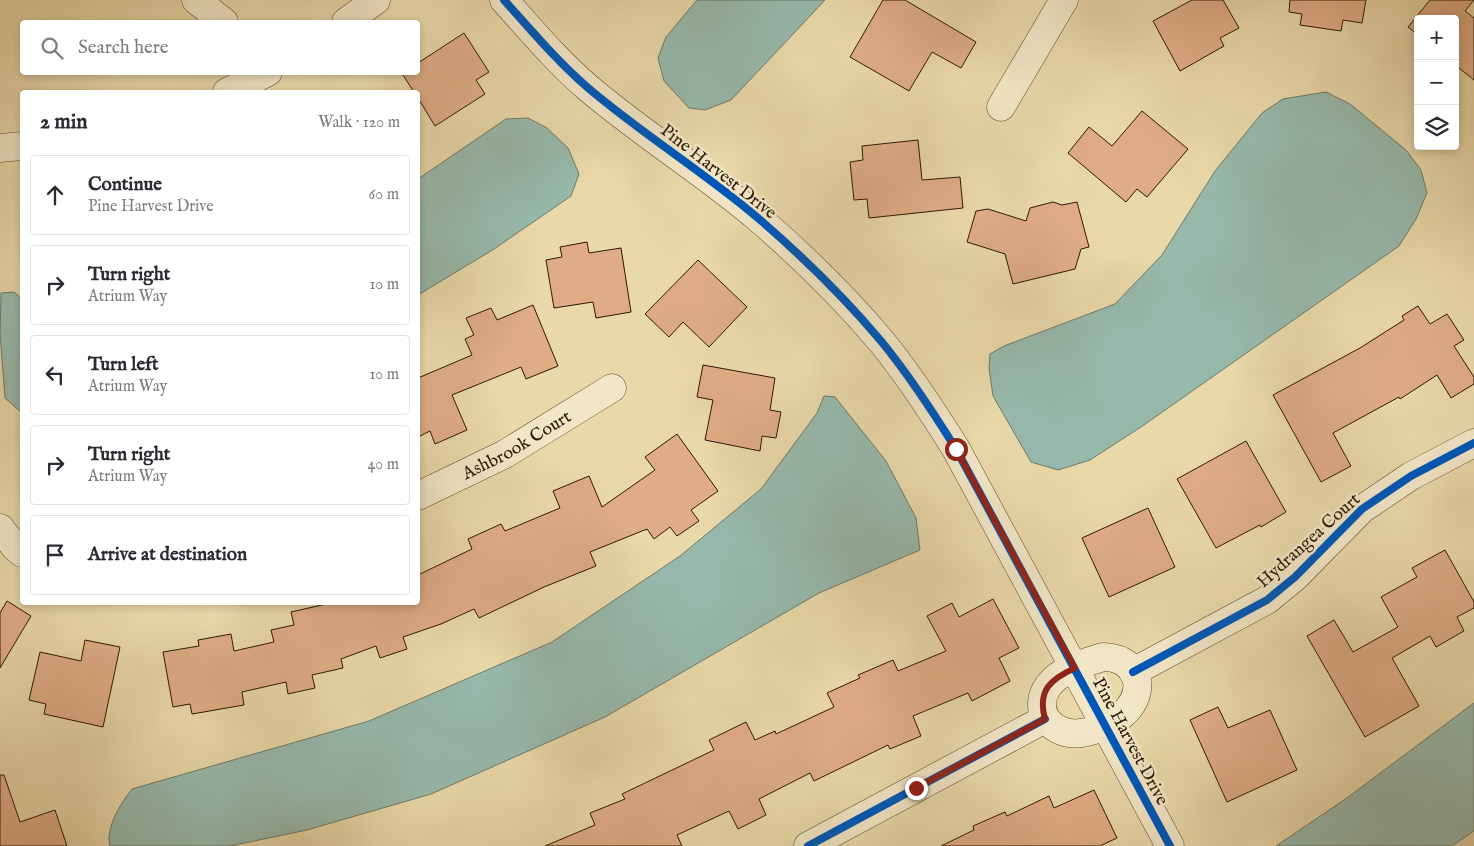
<!DOCTYPE html>
<meta charset="utf-8">
<style>
:root{--surface:#fff;--page:#f7f7f7;--text:#2b2b33;--muted:#7c7c81;--line:#e1e1e2}
body{margin:0;font-family:"IM FELL English",serif;background:var(--page);color:var(--text)}
.controls{position:absolute;right:15px;top:15px;display:grid;overflow:hidden;border-radius:5px;box-shadow:0 2px 8px #0003}
.controls button{width:45px;height:45px;display:grid;place-items:center;padding:0;border:0;border-bottom:1px solid var(--line);background:var(--surface);color:var(--text);font:25px sans-serif}
.stop{position:absolute;width:15px;height:15px;margin:-11px;border:4px solid #8f2418;border-radius:50%;background:#fff}
.stop.end{background:#8f2418;border-color:#fff;box-shadow:0 1px 5px #0008}
.list{margin:0;padding:0;list-style:none}
h2{display:flex;justify-content:space-between;align-items:center;height:65px;margin:0;padding:0 20px;font-size:21px}
h2 small{font-size:16px;font-weight:400;color:var(--muted)}
.list li{display:grid;grid-template-columns:32px 1fr auto;gap:15px;align-items:center;box-sizing:border-box;height:80px;margin:0 10px 10px;padding:0 10px;border:1px solid var(--line);border-radius:5px}
.list b{display:block;font-size:19px;white-space:nowrap}
.list p{margin:0;font-size:16px;white-space:nowrap;color:var(--muted)}
.list em{font-size:16px;font-style:normal;color:var(--muted)}
.icon{flex:none;width:28px;height:28px;fill:none;stroke:currentColor;stroke-width:2;stroke-linecap:round;stroke-linejoin:round}
.map{position:relative;flex:none;width:1474px;height:846px;overflow:hidden}
.search{position:absolute;background:var(--surface);box-shadow:0 2px 8px #0003;left:20px;top:20px;width:400px;height:55px;display:flex;align-items:center;gap:12px;box-sizing:border-box;padding:0 18px;border-radius:5px;color:var(--muted);font-size:19px}
.panel{position:absolute;background:var(--surface);box-shadow:0 2px 8px #0003;left:20px;top:90px;width:400px;height:515px;border-radius:5px}
.map>svg:first-child{display:block}
</style>
<div class="map">
<svg width="1474" height="846" viewBox="0 0 1474 846">
<rect width="100%" height="100%" fill="#e9d8a8"/>
<filter id="stains"><feTurbulence type="fractalNoise" baseFrequency=".004" numOctaves="4"/><feColorMatrix values="0 0 0 0 .2 0 0 0 0 .09 0 0 0 0 .02 0 0 0 .5 -.17"/></filter>
<radialGradient id="worn" r=".72"><stop offset=".6" stop-color="#630" stop-opacity="0"/><stop offset="1" stop-color="#630" stop-opacity=".3"/></radialGradient>
<g fill="#97b9ac" stroke="#6d7968">
<path d="M 697,0 L 825,0 L 731,100 L 705,110 L 689,108 L 664,81 L 658,58 L 666,37 Z"/>
<path d="M 1326,92 L 1350,104 L 1406,150 L 1421,170 L 1427,193 L 1416,219 L 1399,246 L 1141,427 L 1090,460 L 1058,470 L 1031,462 L 993,396 L 989,368 L 990,354 L 1004,346 L 1115,304 L 1162,255 L 1215,171 L 1262,113 L 1283,99 Z"/>
<path d="M 528,118 L 547,128 L 568,148 L 579,174 L 571,196 L 494,249 L 418,295 L 418,179 L 506,119 Z"/>
<path d="M 14,292 L 22,299 L 22,413 L 5,398 L 0,333 L 1,293 Z"/>
<path d="M 824,396 L 835,397 L 886,461 L 916,518 L 920,550 L 819,593 L 605,717 L 431,794 L 307,830 L 230,846 L 110,846 C 105,828 121,803 132,789 L 369,721 L 552,642 L 680,556 L 761,489 L 817,413 Z"/>
<path d="M 1474,703 L 1474,831 L 1452,846 L 1276,846 L 1347,798 Z"/>
</g>
<g fill="#dfac85" stroke="#2e1803">
<path d="M 883,0 L 905,0 L 976,42 L 961,68 L 932,52 L 909,91 L 850,57 Z"/>
<path d="M 1192,0 L 1223,0 L 1239,28 L 1220,38 L 1224,46 L 1180,71 L 1153,21 Z"/>
<path d="M 1290,0 L 1366,0 L 1362,23 L 1343,20 L 1341,31 L 1300,25 L 1302,14 L 1289,12 Z"/>
<path d="M 1430,0 L 1474,0 L 1465,11 L 1474,18 L 1474,80 L 1455,65 L 1455,19 L 1418,19 L 1418,35 L 1408,27 Z"/>
<path d="M 464,33 L 489,72 L 476,80 L 485,94 L 435,126 L 418,98 L 418,92 L 414,92 L 401,72 L 418,72 L 418,63 Z"/>
<path d="M 1142,111 L 1188,149 L 1147,197 L 1137,189 L 1126,202 L 1068,153 L 1089,127 L 1112,146 Z"/>
<path d="M 918,140 L 922,180 L 960,177 L 963,208 L 869,218 L 867,199 L 854,200 L 850,162 L 863,160 L 862,146 Z"/>
<path d="M 1053,202 L 1062,205 L 1077,202 L 1089,247 L 1081,249 L 1075,269 L 1013,284 L 1005,254 L 967,242 L 976,211 L 988,209 L 1026,221 L 1030,208 Z"/>
<path d="M 587,242 L 589,253 L 621,248 L 631,312 L 596,318 L 593,302 L 554,308 L 546,260 L 562,257 L 560,247 Z"/>
<path d="M 698,260 L 747,307 L 709,347 L 683,322 L 669,337 L 645,314 Z"/>
<path d="M 533,305 L 558,366 L 526,379 L 521,367 L 452,395 L 467,430 L 435,444 L 430,431 L 418,437 L 418,378 L 472,355 L 465,339 L 474,335 L 466,318 L 491,308 L 497,320 Z"/>
<path d="M 1418,306 L 1430,324 L 1447,314 L 1464,340 L 1454,346 L 1474,377 L 1474,384 L 1451,398 L 1437,375 L 1400,399 L 1399,397 L 1333,433 L 1351,466 L 1321,482 L 1273,395 L 1360,348 L 1404,320 L 1402,316 Z"/>
<path d="M 703,365 L 775,378 L 770,410 L 781,412 L 776,438 L 762,436 L 760,451 L 705,440 L 713,400 L 697,397 Z"/>
<path d="M 677,434 L 718,491 L 691,510 L 699,521 L 677,536 L 670,527 L 654,539 L 647,529 L 590,552 L 596,566 L 544,587 L 479,618 L 474,609 L 441,624 L 403,637 L 407,649 L 380,658 L 376,646 L 341,659 L 343,668 L 312,675 L 315,688 L 288,694 L 286,682 L 242,692 L 244,705 L 192,714 L 190,704 L 173,707 L 163,652 L 199,646 L 198,640 L 231,634 L 234,651 L 274,642 L 271,630 L 294,625 L 291,612 L 335,602 L 418,602 L 418,575 L 472,549 L 468,539 L 501,524 L 505,531 L 560,508 L 553,491 L 589,476 L 602,507 L 655,470 L 645,457 Z"/>
<path d="M 1246,441 L 1286,512 L 1261,527 L 1260,525 L 1216,548 L 1177,479 Z"/>
<path d="M 1148,508 L 1175,567 L 1109,597 L 1082,538 Z"/>
<path d="M 1445,550 L 1474,602 L 1474,608 L 1457,617 L 1464,631 L 1436,647 L 1430,636 L 1392,658 L 1419,706 L 1365,737 L 1307,636 L 1334,620 L 1353,652 L 1398,627 L 1381,597 L 1417,577 L 1412,568 Z"/>
<path d="M 993,599 L 1019,648 L 999,658 L 1010,681 L 972,701 L 968,693 L 913,716 L 921,736 L 890,749 L 888,745 L 814,781 L 810,773 L 759,799 L 766,815 L 738,829 L 729,811 L 677,835 L 682,846 L 545,846 L 595,825 L 590,813 L 625,799 L 622,794 L 714,750 L 709,740 L 746,722 L 755,740 L 775,731 L 776,734 L 834,707 L 827,693 L 860,678 L 858,675 L 893,660 L 898,671 L 946,651 L 927,616 L 952,603 L 959,617 Z"/>
<path d="M 7,601 L 31,616 L 0,668 L 0,613 Z"/>
<path d="M 85,640 L 120,647 L 103,727 L 44,714 L 46,704 L 29,700 L 40,652 L 81,661 Z"/>
<path d="M 1218,707 L 1228,728 L 1270,710 L 1297,770 L 1227,802 L 1190,720 Z"/>
<path d="M 0,775 L 4,775 L 20,822 L 55,810 L 67,846 L 0,846 Z"/>
<path d="M 1094,790 L 1117,838 L 1100,846 L 941,846 L 974,830 L 973,826 L 1005,812 L 1007,816 L 1049,796 L 1054,808 Z"/>
</g>
<g fill="none" stroke-linecap="round" stroke-linejoin="round">
<defs>
<g id="minor">
<path d="M 196,0 L 224,22"/>
<path d="M 346,22 L 376,0"/>
<path d="M 227,92 L 268,72"/>
<path d="M 1001,107 L 1064,0"/>
<path d="M 0,148 L 22,146"/>
<path id="s1" d="M 418,496 L 505,454 L 612,388"/>
<path d="M 0,528 L 15,547 L 22,553"/>
<path d="M 1103,657 C 1134,657 1148,685 1128,709 C 1118,721 1097,731 1081,733 C 1052,737 1030,710 1049,685 C 1060,670 1086,662 1103,657 Z"/>
<path d="M 1133,672 L 1267,600 L 1295,577 L 1362,509 L 1411,476 L 1474,443"/>
<path d="M 808,846 L 1045,719"/>
</g>
<path id="tertiary" d="M 504,0 C 531,30 557,61 587,87 C 642,134 704,172 758,218 C 802,256 844,297 881,341 C 909,375 933,412 956,449 L 1170,846"/>
</defs>
<use href="#minor" stroke="#5d482c" stroke-width="29"/>
<use href="#tertiary" stroke="#5d482c" stroke-width="29"/>
<use href="#minor" stroke="#f1e6c6" stroke-width="28"/>
<use href="#tertiary" stroke="#f1e6c6" stroke-width="28"/>
<defs>
<g id="cycleway">
<path d="M 504,0 C 531,30 557,61 587,87 C 642,134 704,172 758,218 C 802,256 844,297 881,341 C 909,375 933,412 956,449 L 1170,846"/>
<path d="M 1133,672 L 1267,600 L 1295,577 L 1362,509 L 1411,476 L 1474,443"/>
<path d="M 808,846 L 1045,719"/>
</g>
</defs>
<use href="#cycleway" stroke="#f1e6c6" stroke-width="11"/>
<use href="#cycleway" stroke="#0057b8" stroke-width="8"/>
</g>
<g fill="none" stroke-linecap="round" stroke-linejoin="round">
<path stroke="#8f2418" stroke-width="6" d="M 916,788 L 1045,719 C 1037,690 1051,679 1075,668 L 956,449"/>
</g>
<g text-anchor="middle" stroke-width="5" stroke-linejoin="round" paint-order="stroke">
<g font-size="18" fill="#2e1803" stroke="#f1e6c6">
<text transform="translate(719 171) rotate(38)" y="6">Pine Harvest Drive</text>
<text dy="6" stroke="none"><textPath href="#s1" startOffset="111">Ashbrook Court</textPath></text>
<text transform="translate(1308 540) rotate(-42)" y="6">Hydrangea Court</text>
<text transform="translate(1131 741) rotate(62)" y="6">Pine Harvest Drive</text>
</g>
</g>
<rect width="100%" height="100%" filter="url(#stains)"/>
<rect width="100%" height="100%" fill="url(#worn)"/>
</svg>
<div class="controls">
<button>+</button>
<button>−</button>
<button><svg class="icon" aria-label="layers" viewBox="0 0 24 24"><path d="M12 4l9 5-9 5-9-5zM3 14l9 5 9-5"/></svg></button>
</div>
<div class="stop" style="left:956px;top:449px"></div>
<div class="stop end" style="left:916px;top:788px"></div>
<div class="search"><svg class="icon" aria-label="search" viewBox="0 0 24 24"><circle cx="10" cy="10" r="6"/><path d="M15 15l6 6"/></svg>Search here</div>
<section class="panel">
<h2>2 min<small>Walk · 120 m</small></h2>
<ul class="list">
<li><svg class="icon" aria-label="ahead" viewBox="0 0 24 24"><path d="M12 20V5M6 11l6-6 6 6"/></svg><div><b>Continue</b><p>Pine Harvest Drive</p></div><em>60 m</em></li>
<li><svg class="icon" aria-label="right" viewBox="0 0 24 24"><path d="M7 20v-9h11M14 6l5 5-5 5"/></svg><div><b>Turn right</b><p>Atrium Way</p></div><em>10 m</em></li>
<li><svg class="icon" aria-label="left" viewBox="0 0 24 24"><path d="M17 20v-9H6M10 6l-5 5 5 5"/></svg><div><b>Turn left</b><p>Atrium Way</p></div><em>10 m</em></li>
<li><svg class="icon" aria-label="right" viewBox="0 0 24 24"><path d="M7 20v-9h11M14 6l5 5-5 5"/></svg><div><b>Turn right</b><p>Atrium Way</p></div><em>40 m</em></li>
<li><svg class="icon" aria-label="arrive" viewBox="0 0 24 24"><path d="M6 21V4h12l-3 4 3 4H6"/></svg><div><b>Arrive at destination</b></div></li>
</ul>
</section>
</div>
